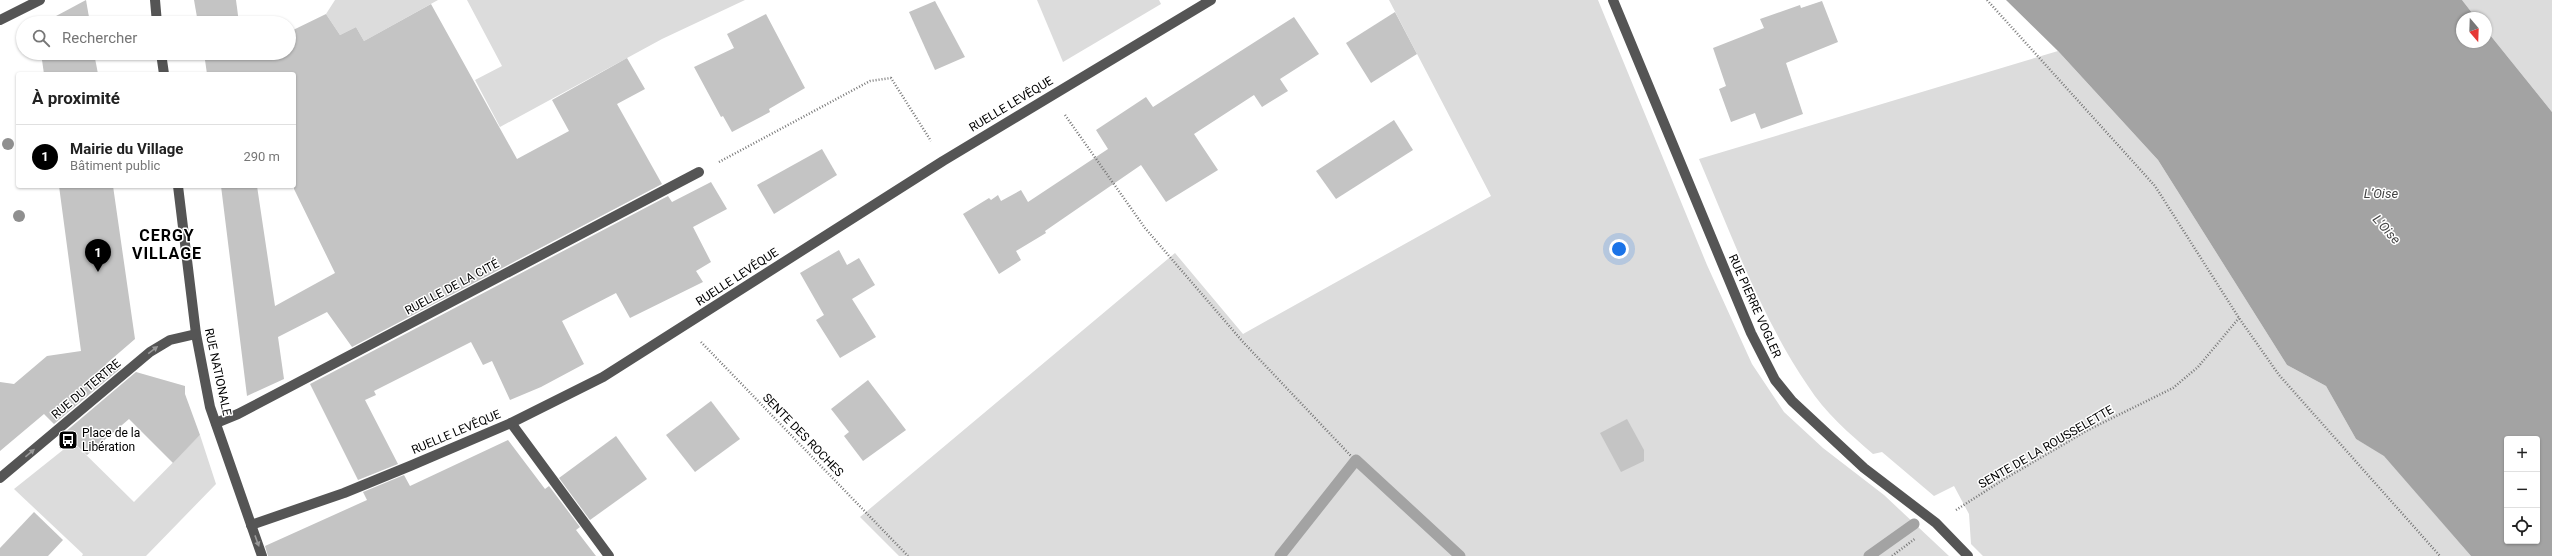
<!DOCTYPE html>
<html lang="fr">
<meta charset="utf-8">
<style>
:root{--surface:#fff;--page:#f6f6f6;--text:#222;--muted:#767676;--line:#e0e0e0;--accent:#000}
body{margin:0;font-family:Roboto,sans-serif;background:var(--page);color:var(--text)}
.controls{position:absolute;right:12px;bottom:12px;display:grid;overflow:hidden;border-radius:4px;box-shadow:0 1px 3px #0004}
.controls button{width:36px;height:36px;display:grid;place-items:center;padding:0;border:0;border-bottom:1px solid var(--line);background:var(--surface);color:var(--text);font:20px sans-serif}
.compass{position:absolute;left:2456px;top:12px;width:36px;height:36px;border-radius:50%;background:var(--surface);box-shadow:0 1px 3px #0004;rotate:161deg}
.you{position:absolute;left:1619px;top:249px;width:14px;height:14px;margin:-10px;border:3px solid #fff;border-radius:50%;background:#1a73e8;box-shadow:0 0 0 6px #1a73e833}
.badge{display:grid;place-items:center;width:26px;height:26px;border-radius:50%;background:var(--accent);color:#fff;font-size:13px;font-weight:700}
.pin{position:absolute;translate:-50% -33px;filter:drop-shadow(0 1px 2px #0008)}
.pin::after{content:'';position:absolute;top:21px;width:14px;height:12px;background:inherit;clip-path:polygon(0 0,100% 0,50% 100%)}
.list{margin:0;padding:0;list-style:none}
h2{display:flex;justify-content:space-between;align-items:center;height:52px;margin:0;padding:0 16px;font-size:17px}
h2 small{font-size:13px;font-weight:400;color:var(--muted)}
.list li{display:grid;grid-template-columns:26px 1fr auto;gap:12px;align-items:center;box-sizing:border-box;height:64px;padding:0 16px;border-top:1px solid var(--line)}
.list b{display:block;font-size:15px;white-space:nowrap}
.list p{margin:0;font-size:13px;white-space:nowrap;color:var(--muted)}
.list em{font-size:13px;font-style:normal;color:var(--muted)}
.icon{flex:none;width:22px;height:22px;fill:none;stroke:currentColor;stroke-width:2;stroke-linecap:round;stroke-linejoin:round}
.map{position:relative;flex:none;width:2552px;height:556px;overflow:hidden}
.search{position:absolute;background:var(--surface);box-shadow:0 1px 3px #0004;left:16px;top:16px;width:280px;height:44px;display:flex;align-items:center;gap:10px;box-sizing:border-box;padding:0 14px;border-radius:22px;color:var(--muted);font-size:15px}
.panel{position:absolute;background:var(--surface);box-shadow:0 1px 3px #0004;left:16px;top:72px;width:280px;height:116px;border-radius:4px}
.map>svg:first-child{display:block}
</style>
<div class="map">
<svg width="2552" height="556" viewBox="0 0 2552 556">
<rect width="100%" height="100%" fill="#fff"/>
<g fill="#dcdcdc">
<path d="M 335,0 L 438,0 L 364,41 L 356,27 L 340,35 L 326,14 Z"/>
<path d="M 467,0 L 745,0 L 662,39 L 500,127 L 475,80 L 502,66 Z"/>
<path d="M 1037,0 L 1159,0 L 1161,4 L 1063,62 Z"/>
<path d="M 1389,0 L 1598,0 L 1707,265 L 1752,364 L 1784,412 L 1823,448 L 1884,495 L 1949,556 L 899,556 L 860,517 L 1175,253 L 1243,334 L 1491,196 Z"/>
<path d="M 2462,0 L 2552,0 L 2552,112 L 2486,30 L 2486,18 L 2476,18 Z"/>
<path d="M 2058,51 L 2158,160 L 2287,365 L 2326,386 L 2356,439 L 2384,455 L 2471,556 L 1983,556 L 1971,544 L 1969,514 L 1954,486 L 1934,496 L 1882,452 L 1873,454 C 1849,433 1825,413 1808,386 C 1761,317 1732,236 1699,159 Z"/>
<path d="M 200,435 L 216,484 L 146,556 L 82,556 L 83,554 L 14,489 L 73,442 L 134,502 Z"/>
</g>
<path fill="#a3a3a3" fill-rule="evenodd" d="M 2006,0 L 2462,0 L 2476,18 L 2462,18 L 2462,42 L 2486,42 L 2486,30 L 2552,112 L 2552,556 L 2471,556 L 2384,456 L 2356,439 L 2326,386 L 2287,365 L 2158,160 L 2058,51 ZM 2507,439 L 2537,439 L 2537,541 L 2507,541 Z"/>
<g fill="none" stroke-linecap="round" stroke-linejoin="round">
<g stroke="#a3a3a3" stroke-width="11">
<path d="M 1280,556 L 1356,460 L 1460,556"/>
<path d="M 1869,556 L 1914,524"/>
</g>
</g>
<g fill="#c4c4c4">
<path d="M 86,0 L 90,23 L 43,23 Z"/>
<path d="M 194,0 L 236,0 L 239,23 L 198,23 Z"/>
<path d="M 935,1 L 965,57 L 935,70 L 909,12 Z"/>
<path d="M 1822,1 L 1838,42 L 1786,63 L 1803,114 L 1761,129 L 1755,113 L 1731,122 L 1719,89 L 1726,86 L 1713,48 L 1764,28 L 1760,19 L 1800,5 L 1801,8 Z"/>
<path d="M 431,4 L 517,159 L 569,131 L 552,100 L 627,58 L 645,89 L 617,104 L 662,184 L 352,347 L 327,312 L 278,337 L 284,379 L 247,396 L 221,186 L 257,186 L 275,306 L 335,273 L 294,189 L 294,74 L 207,74 L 204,53 L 244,53 L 244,55 L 248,53 L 289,53 L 289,32 L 326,14 L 340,35 L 356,27 L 364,41 Z"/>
<path d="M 1395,12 L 1417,54 L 1371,83 L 1346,43 Z"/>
<path d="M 766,14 L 805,88 L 769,109 L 770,112 L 732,132 L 723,116 L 721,117 L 694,67 L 734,48 L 727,34 Z"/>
<path d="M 1294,17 L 1319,54 L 1280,79 L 1288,91 L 1262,107 L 1254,95 L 1194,134 L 1218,170 L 1166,202 L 1141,165 L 1045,231 L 1046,233 L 1016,251 L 1021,260 L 999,274 L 963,214 L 989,198 L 991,200 L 998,195 L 1001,201 L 1021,190 L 1028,202 L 1108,149 L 1096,130 L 1146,97 L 1153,107 Z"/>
<path d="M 41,53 L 94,53 L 98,74 L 44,74 Z"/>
<path d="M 1394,120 L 1413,150 L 1336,199 L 1316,171 Z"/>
<path d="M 822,149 L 837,175 L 774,214 L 757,185 Z"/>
<path d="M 711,182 L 727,209 L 693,227 L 711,262 L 696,271 L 703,282 L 630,318 L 616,293 L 562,321 L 584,364 L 541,387 L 510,400 L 492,361 L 483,365 L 471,342 L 374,391 L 376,395 L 365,400 L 398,464 L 358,480 L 310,384 L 668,196 L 672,202 Z"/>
<path d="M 59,186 L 113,186 L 135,339 L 106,364 L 121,368 L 54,424 L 44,414 L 0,451 L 0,382 L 14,384 L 47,356 L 81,351 Z"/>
<path d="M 839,250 L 847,265 L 859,258 L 875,285 L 852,299 L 876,337 L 840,358 L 816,320 L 824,315 L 800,273 Z"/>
<path d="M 136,372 L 185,386 L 185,394 L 200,435 L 173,463 L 129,419 L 87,455 L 64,433 Z"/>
<path d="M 868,380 L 906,430 L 863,461 L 844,436 L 849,432 L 831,409 Z"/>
<path d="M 711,401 L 740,439 L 695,472 L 666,435 Z"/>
<path d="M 1627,419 L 1644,450 L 1644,461 L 1621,472 L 1600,433 Z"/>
<path d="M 616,436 L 647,479 L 590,520 L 559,478 Z"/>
<path d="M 508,440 L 545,489 L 549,486 L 580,527 L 576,530 L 596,556 L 268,556 L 265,546 L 367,500 L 363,492 L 404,475 L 410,486 Z"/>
<path d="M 34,512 L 63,540 L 48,556 L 0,556 L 0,548 Z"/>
</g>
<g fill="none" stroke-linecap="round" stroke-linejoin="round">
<g stroke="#777" stroke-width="2.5" stroke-dasharray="1 2" stroke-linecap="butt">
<path d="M 1987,0 L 2155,186 L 2239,318 L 2279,375 L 2440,556"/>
<path d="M 1065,115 L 1145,228 L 1243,342 L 1351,456"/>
<path d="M 719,162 L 870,81 L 891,78 L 931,141"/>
<path d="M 701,342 L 908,556"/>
<path d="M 1956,510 L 2006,478 L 2088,430 L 2173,388 L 2198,367 L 2239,318"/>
<path d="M 1892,556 L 1916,538"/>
</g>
<g stroke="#555" stroke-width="10">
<path d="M 155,0 L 157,23"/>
<path d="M 1613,0 L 1751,333 L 1775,380 L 1792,401 L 1864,468 L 1936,523 L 1968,556"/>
<path d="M 0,20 L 40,0"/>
<path d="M 161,53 L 164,74"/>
<path d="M 178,186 L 196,334 L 210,407 L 262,556"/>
<path d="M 216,423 L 238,414 L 699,172"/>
<path d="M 511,423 L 609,556"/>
<path d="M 0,478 L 150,352 L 170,340 L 196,334"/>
<path d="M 251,525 L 344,493 L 410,466 L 511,423 L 603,377 L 943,161 L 1211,0"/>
</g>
</g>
<g fill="#8f8f8f">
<circle cx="8" cy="144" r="6"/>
<circle cx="19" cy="216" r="6"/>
</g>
<defs><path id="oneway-solid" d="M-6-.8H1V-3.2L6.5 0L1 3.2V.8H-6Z"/></defs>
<g fill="#999">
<use href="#oneway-solid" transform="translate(153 350) rotate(-37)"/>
<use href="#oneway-solid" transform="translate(30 453) rotate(-40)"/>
<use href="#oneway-solid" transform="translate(257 541) rotate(70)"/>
</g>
<defs>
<symbol id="bus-square" viewBox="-11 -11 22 22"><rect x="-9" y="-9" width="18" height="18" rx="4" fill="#000" stroke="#fff"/><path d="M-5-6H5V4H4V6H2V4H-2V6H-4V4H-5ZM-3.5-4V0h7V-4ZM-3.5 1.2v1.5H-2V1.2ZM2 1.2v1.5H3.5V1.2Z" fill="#fff"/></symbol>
</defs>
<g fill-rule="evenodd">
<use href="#bus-square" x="57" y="429" width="22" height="22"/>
</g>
<g text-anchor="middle" stroke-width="3" stroke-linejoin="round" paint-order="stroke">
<g font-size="12" fill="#000" stroke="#fff">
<text transform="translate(1011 104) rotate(-31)" y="4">RUELLE LEVÊQUE</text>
<text transform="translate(737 277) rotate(-33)" y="4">RUELLE LEVÊQUE</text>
<text transform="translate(452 287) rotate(-28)" y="4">RUELLE DE LA CITÉ</text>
<text transform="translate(1755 306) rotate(66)" y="4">RUE PIERRE VOGLER</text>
<text transform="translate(218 372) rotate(78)" y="4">RUE NATIONALE</text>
<text transform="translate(86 389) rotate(-40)" y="4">RUE DU TERTRE</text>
<text transform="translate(456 432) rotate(-23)" y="4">RUELLE LEVÊQUE</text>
<text transform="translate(803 435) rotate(46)" y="4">SENTE DES ROCHES</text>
<text transform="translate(2046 447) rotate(-30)" y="4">SENTE DE LA ROUSSELETTE</text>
</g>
<g font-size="12" fill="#000" stroke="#fff" text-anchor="start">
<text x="82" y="437">Place de la<tspan x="82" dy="14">Libération</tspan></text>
</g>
<g font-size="13" font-style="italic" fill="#444" stroke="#fff">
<text x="2381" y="198">L’Oise</text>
<text transform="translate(2387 229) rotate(48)" y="5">L'Oise</text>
</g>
<g font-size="16" font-weight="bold" letter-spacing="1" fill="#000" stroke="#fff">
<text x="167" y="241">CERGY<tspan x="167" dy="18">VILLAGE</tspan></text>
</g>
</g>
</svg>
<div class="controls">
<button>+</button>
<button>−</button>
<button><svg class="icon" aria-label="locate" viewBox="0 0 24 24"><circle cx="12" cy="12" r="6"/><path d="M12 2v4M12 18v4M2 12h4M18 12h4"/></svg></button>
</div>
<svg class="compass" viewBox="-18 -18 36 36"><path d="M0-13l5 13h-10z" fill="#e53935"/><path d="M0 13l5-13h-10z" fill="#767676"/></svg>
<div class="you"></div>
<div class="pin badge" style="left:98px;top:272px">1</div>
<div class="search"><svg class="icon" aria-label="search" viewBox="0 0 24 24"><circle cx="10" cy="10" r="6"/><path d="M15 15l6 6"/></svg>Rechercher</div>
<section class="panel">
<h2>À proximité<small></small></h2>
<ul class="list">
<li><span class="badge">1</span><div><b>Mairie du Village</b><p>Bâtiment public</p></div><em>290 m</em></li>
</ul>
</section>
</div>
